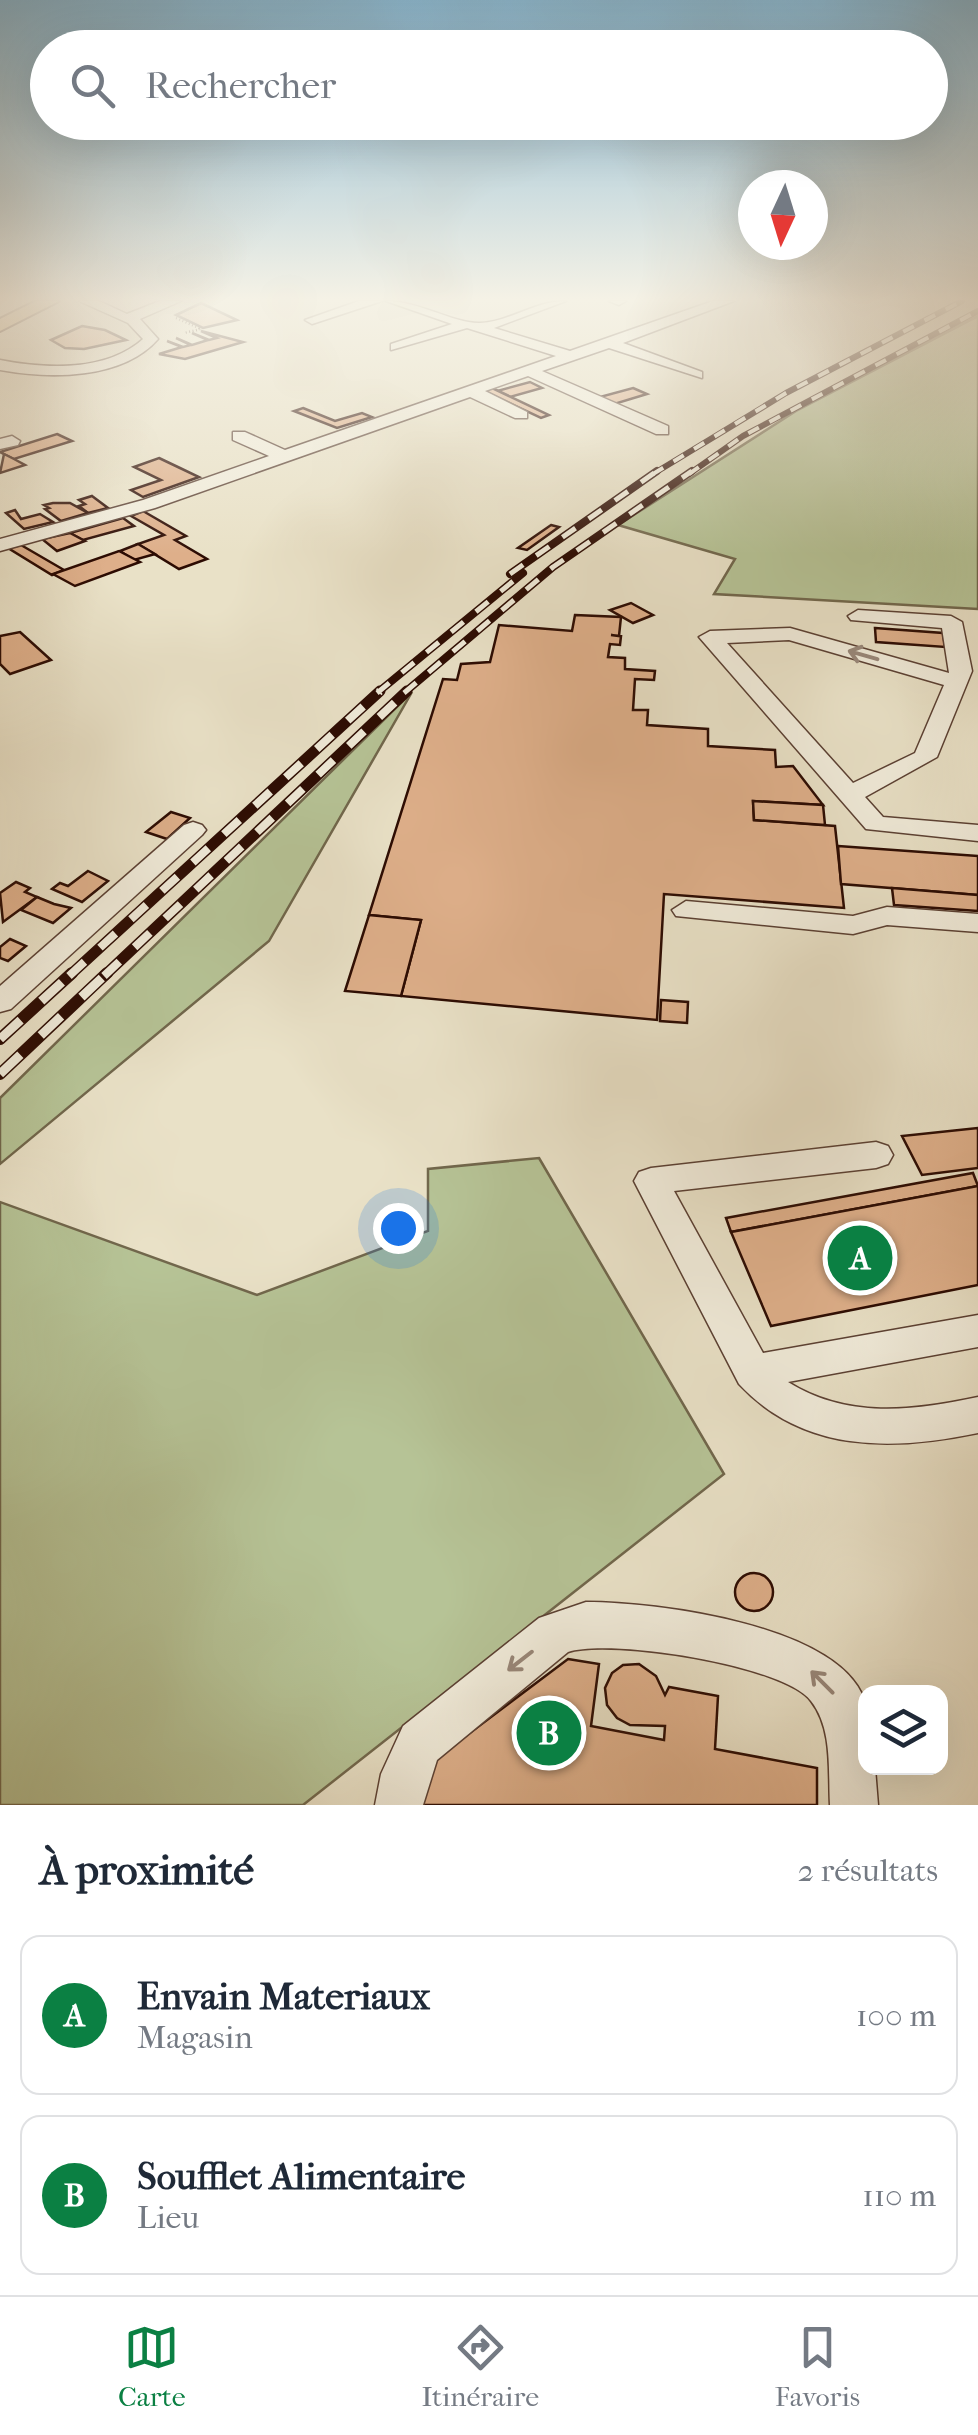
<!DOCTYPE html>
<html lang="fr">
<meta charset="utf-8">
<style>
:root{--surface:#fff;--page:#f6f6f7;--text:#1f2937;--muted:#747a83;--line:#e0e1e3;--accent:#0b8043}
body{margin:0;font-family:"IM FELL French Canon",serif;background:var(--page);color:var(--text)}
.controls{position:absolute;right:30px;bottom:30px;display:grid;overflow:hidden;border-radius:20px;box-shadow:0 10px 40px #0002}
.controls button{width:90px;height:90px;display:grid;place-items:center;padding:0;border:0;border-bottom:2px solid var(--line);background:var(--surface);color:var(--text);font:50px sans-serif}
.compass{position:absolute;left:738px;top:170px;width:90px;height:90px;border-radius:50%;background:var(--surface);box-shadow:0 10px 40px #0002;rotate:184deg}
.you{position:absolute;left:398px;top:1228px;width:35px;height:35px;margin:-25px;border:8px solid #fff;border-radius:50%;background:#1a73e8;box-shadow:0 0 0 15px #1a73e833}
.badge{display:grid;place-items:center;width:65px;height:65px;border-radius:50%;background:var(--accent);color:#fff;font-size:32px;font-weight:700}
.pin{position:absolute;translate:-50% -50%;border:5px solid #fff;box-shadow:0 2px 10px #0006}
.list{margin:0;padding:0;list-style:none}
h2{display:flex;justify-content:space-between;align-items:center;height:130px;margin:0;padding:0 40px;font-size:42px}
h2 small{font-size:32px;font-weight:400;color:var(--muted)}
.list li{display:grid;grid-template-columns:65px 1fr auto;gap:30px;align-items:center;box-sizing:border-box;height:160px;margin:0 20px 20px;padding:0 20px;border:2px solid var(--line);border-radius:20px}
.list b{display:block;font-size:38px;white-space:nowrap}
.list p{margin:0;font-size:32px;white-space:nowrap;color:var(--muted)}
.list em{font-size:32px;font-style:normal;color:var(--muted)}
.icon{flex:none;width:55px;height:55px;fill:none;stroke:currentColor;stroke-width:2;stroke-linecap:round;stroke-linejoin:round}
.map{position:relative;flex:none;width:978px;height:1805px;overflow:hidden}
.search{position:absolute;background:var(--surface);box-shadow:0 10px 40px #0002;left:30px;right:30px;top:30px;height:110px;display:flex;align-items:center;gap:25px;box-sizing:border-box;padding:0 35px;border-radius:55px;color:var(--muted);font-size:38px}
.sheet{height:490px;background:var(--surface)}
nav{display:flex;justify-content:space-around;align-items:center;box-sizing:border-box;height:140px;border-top:2px solid var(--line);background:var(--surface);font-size:28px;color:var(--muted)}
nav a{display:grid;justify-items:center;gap:5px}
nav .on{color:var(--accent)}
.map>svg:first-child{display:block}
</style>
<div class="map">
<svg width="978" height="1805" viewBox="0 0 978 1805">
<rect width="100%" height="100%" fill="#e9e1c7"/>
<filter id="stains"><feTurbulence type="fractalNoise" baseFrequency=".002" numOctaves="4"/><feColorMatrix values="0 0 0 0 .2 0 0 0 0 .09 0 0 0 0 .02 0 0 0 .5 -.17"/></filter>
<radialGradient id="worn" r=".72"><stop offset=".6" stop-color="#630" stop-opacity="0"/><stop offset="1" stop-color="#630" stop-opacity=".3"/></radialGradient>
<g fill="#b6c396" stroke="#71674c" stroke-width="2.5">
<path d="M 978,316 L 978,609 L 714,594 L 735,559 L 618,525 L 796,411 Z"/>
<path d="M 412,692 L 269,941 L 0,1164 L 0,1098 Z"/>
<path d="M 539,1158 L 724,1474 L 303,1805 L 0,1805 L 0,1202 L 257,1295 L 428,1231 L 428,1169 Z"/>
</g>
<g fill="#deaf8a" stroke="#2c0b02" stroke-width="2.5">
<path d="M 201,303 L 237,320 L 203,328 L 176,315 Z"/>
<path d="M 82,326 L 105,330 L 126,340 L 84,349 L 65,348 L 51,340 Z"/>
<path d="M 201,331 L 243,342 L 185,359 L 159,354 L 182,347 L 167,341 L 183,347 L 191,345 L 176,338 L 192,345 L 208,340 L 192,333 L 209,340 L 217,338 Z"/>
<path d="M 530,382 L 542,388 L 510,397 L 497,391 Z"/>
<path d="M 490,387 L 549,415 L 541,418 L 482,390 Z"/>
<path d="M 633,388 L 647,394 L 611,405 L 596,398 Z"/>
<path d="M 303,408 L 335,421 L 362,413 L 372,417 L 337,428 L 294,411 Z"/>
<path d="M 57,434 L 72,441 L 14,459 L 0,452 Z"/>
<path d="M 4,454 L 14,459 L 25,465 L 0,473 Z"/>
<path d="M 159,458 L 180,468 L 199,477 L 143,497 L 131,490 L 161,480 L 134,467 Z"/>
<path d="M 92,496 L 108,508 L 88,513 L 79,506 L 85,504 L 79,500 Z"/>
<path d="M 53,503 L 70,503 L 88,513 L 61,521 L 45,509 L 49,508 L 44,505 Z"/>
<path d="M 15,510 L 21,519 L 40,514 L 53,522 L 24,529 L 6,513 Z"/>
<path d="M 143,511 L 186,536 L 175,540 L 207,559 L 179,569 L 138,544 L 164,535 L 131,516 Z"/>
<path d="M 123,518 L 134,526 L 83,540 L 70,533 Z"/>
<path d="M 551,525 L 559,527 L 527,550 L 518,548 Z"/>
<path d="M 70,533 L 85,541 L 57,551 L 42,539 Z"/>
<path d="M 138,544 L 155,554 L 134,560 L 120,551 Z"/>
<path d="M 21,545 L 64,570 L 52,575 L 8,548 Z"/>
<path d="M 119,551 L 140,562 L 75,586 L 53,574 Z"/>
<path d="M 631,603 L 653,615 L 633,623 L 610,610 Z"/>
<path d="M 575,615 L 621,617 L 619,636 L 611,635 L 621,636 L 620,645 L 610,644 L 608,657 L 625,658 L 625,669 L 655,671 L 654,680 L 635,679 L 633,710 L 648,710 L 647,725 L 708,729 L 708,746 L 775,750 L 776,767 L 793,766 L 823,805 L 753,801 L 754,820 L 835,826 L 844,908 L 664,894 L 657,1020 L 401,996 L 421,920 L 369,915 L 443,679 L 457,680 L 461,664 L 490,662 L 499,625 L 572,631 Z"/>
<path d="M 875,628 L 943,633 L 945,647 L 876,642 Z"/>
<path d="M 20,632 L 51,660 L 10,674 L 0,664 L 0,636 Z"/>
<path d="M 753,801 L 823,805 L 825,825 L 754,820 Z"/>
<path d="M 171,812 L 190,818 L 167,839 L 146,832 Z"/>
<path d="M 838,846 L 978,856 L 978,895 L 841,884 Z"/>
<path d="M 88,871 L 108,881 L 82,902 L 52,889 L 60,883 L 68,886 Z"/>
<path d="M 16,882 L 30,888 L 25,892 L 37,897 L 3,922 L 0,893 Z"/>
<path d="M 892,888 L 978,895 L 978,911 L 894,905 Z"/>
<path d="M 37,897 L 54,904 L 71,908 L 53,923 L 21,910 Z"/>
<path d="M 369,915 L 421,920 L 401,996 L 345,991 Z"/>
<path d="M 10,939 L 26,946 L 8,961 L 0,958 L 0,947 Z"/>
<path d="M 661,1000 L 688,1002 L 687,1023 L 660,1021 Z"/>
<path d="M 978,1128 L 978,1168 L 922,1175 L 902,1136 Z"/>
<path d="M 973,1173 L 978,1186 L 731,1232 L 726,1218 Z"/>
<path d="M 978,1186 L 978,1285 L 771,1326 L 731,1232 Z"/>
<circle cx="754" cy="1592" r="19"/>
<path d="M 568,1659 L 599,1664 L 591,1726 L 664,1740 L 665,1726 L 630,1725 L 617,1718 L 607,1705 L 605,1688 L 612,1673 L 623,1665 L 639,1664 L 656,1676 L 665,1695 L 669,1687 L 718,1696 L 715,1749 L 817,1768 L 817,1805 L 423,1805 L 431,1762 Z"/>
</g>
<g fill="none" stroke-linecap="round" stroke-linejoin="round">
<defs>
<g id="minor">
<path d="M 79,301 L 99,301 L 127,314 L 160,301 L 181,301 L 140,319 L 158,339 C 122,380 50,379 0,370 L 0,360 C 46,369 106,372 143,339 L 128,323 Z"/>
<path d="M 359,301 L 382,301 L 312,324 L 305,320 Z"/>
<path d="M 386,301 C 419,301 455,324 480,323 C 509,322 535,301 566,301 L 494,328 L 570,351 L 713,301 L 734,301 L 623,343 L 702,372 L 702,378 L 609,348 L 542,371 L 668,426 L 668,434 L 656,434 L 528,376 L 485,391 L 527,412 L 527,418 L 515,418 L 470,397 L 155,508 L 0,551 L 0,539 L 143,500 L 269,456 L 233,440 L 233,432 L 245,432 L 285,450 L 556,356 L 467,328 L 391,350 L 391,344 L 452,324 Z"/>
<path d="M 609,301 L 626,301 L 619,305 Z"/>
<path d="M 12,436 L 20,441 L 18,445 L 0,449 L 0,439 Z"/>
<path d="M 858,610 L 951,616 L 962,622 L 972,671 L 937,757 L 865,797 L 883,817 L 978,825 L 978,841 L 866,829 L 699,637 L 710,631 L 790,628 L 949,673 L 942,628 L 851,620 L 848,616 ZM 789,640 L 944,685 L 915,753 L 853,783 L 727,643 Z"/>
<path d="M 193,822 L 202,825 L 206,830 L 202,835 L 11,1009 L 0,1012 L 0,986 L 184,825 Z"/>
<path d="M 686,901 L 853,916 L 887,907 L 978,914 L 978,932 L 887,925 L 853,934 L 676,916 L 672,910 Z"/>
<path d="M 876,1142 L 888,1146 L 893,1155 L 888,1164 L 876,1168 L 674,1191 L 763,1353 L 978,1315 L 978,1347 L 788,1382 C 847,1419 913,1411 978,1397 L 978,1433 C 892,1451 803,1453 739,1384 L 634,1181 L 639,1172 L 651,1168 Z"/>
<path d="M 586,1602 C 654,1602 848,1625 866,1706 C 870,1725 866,1749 866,1768 L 875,1768 L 878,1805 L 830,1805 C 828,1771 833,1729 811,1701 C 784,1665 610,1638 568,1652 L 437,1760 L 423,1805 L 375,1805 L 381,1774 L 403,1726 L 539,1618 Z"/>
</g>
<path id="major" d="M 36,301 L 59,301 L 0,331 L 0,319 Z"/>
</defs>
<use href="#minor" stroke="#5b4033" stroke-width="3"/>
<use href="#major" stroke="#2c0b02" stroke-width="4"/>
<path stroke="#2c0b02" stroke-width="2.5" stroke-dasharray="1 2.5" stroke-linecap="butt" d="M 176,318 L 201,329 L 184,333"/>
<use href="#minor" fill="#f1ecdb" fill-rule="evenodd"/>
<use href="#major" fill="#e4c084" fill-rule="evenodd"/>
<defs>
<g id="rail-far3">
<path d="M 653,474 L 786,393 L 962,301"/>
<path d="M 689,474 L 743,436 L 978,311"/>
</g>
<g id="rail-far2">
<path d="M 510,574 L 657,471"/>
<path d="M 377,693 L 523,573"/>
<path d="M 404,693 L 553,567 L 692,471"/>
</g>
<g id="rail-far1">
<path d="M 69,976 L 380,691"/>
<path d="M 104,976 L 407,691"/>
</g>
<g id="rail">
<path d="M 0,1039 L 72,973"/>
<path d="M 0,1074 L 107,973"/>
</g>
</defs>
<use href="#rail-far3" stroke="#2c0b02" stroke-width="6"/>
<use href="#rail-far2" stroke="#2c0b02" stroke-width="8"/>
<use href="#rail-far1" stroke="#2c0b02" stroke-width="11"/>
<use href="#rail" stroke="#2c0b02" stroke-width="12"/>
<use href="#rail-far3" stroke="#f1ecdb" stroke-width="4" stroke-dasharray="12" stroke-linecap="butt"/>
<use href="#rail-far2" stroke="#f1ecdb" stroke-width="5" stroke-dasharray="16" stroke-linecap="butt"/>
<use href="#rail-far1" stroke="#f1ecdb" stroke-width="8" stroke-dasharray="21" stroke-linecap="butt"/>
<use href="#rail" stroke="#f1ecdb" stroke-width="9" stroke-dasharray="28" stroke-linecap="butt"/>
</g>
<defs><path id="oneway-shaft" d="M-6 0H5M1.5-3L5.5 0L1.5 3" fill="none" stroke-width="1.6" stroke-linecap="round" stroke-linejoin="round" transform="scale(2.5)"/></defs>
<g stroke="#988779">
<use href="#oneway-shaft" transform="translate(863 655) rotate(-164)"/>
<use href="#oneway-shaft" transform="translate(520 1661) rotate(142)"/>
<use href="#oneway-shaft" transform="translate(822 1682) rotate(-135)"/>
</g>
<linearGradient id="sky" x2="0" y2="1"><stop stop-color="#87b8d4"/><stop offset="0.54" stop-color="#f5f2e6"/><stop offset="1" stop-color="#f5f2e6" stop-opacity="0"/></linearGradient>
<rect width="978" height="554" fill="url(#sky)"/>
<rect width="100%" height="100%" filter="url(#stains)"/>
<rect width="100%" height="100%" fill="url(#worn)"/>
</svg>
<div class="controls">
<button><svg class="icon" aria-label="layers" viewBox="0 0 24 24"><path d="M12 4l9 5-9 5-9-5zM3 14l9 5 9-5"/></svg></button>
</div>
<svg class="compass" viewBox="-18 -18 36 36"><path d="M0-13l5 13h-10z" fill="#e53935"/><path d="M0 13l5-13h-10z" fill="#747a83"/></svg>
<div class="you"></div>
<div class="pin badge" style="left:860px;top:1258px">A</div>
<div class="pin badge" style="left:549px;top:1733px">B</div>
<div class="search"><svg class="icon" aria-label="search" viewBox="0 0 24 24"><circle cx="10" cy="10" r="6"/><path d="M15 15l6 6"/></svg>Rechercher</div>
</div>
<section class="sheet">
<h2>À proximité<small>2 résultats</small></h2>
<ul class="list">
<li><span class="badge">A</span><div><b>Envain Materiaux</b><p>Magasin</p></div><em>100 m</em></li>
<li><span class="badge">B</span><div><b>Soufflet Alimentaire</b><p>Lieu</p></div><em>110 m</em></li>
</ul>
</section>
<nav>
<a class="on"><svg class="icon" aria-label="map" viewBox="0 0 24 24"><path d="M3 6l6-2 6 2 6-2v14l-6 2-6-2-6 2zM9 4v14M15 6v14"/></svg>Carte</a>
<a><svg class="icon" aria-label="directions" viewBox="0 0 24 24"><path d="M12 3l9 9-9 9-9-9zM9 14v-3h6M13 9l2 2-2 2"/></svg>Itinéraire</a>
<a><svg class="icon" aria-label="saved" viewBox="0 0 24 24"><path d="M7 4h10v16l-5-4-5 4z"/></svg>Favoris</a>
</nav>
